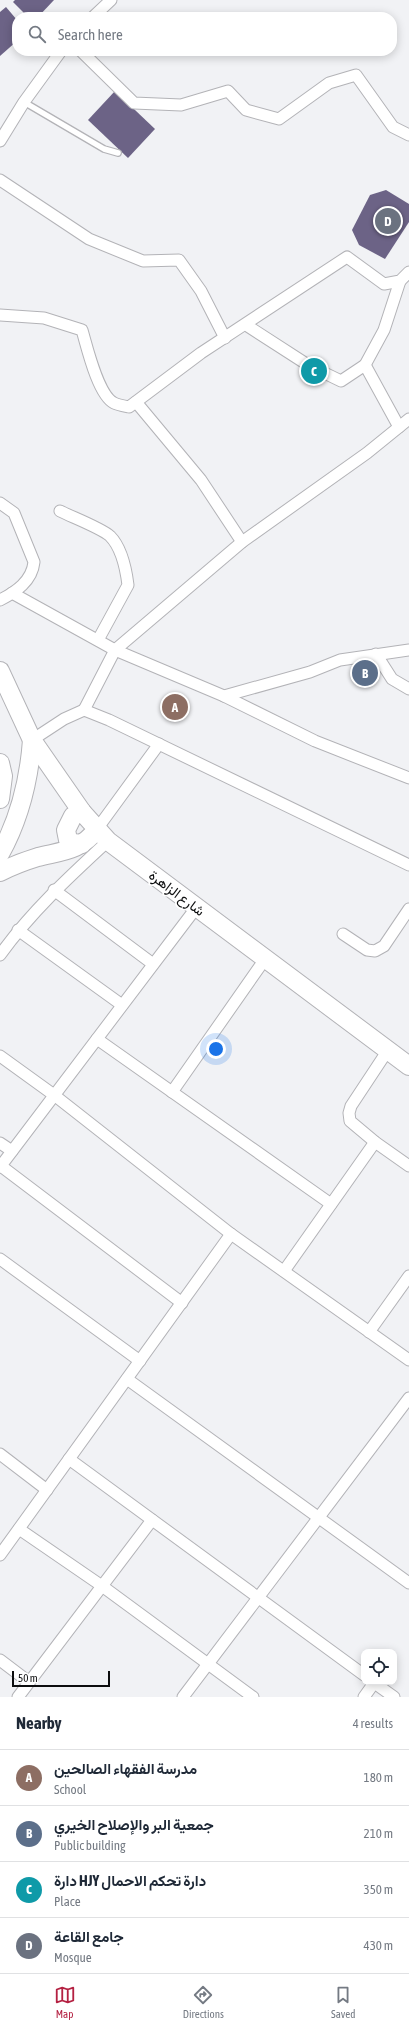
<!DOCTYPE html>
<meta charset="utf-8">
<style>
:root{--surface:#fff;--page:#f2f2f3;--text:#1f2937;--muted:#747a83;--line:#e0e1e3;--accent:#b42142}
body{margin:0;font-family:"Asap Condensed",Vazirmatn,sans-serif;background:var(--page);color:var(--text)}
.controls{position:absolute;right:12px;bottom:12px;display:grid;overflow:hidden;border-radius:8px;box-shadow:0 2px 10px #0003}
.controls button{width:36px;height:36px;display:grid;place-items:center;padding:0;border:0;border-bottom:1px solid var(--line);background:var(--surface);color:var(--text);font:20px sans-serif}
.scale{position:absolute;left:12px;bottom:10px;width:98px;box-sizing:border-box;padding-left:4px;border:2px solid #0c0d0e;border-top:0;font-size:11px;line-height:14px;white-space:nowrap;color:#0c0d0e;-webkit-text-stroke:3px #fff;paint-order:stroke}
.you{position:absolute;left:216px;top:1049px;width:14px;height:14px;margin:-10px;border:3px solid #fff;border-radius:50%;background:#1a73e8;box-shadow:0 0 0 6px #1a73e833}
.badge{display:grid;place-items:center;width:26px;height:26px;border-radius:50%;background:var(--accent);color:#fff;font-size:13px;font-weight:700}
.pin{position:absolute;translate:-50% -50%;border:2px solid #fff;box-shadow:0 1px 4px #0006}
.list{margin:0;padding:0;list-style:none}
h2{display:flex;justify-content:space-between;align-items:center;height:52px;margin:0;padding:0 16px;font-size:17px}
h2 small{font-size:13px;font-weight:400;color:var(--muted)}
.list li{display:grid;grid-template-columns:26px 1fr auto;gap:12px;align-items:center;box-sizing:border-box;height:56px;padding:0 16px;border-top:1px solid var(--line)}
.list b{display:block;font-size:15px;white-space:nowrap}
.list p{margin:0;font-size:13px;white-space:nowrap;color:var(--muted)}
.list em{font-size:13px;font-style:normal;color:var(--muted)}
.icon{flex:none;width:22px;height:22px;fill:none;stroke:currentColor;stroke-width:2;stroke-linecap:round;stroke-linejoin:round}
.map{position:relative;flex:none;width:409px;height:1697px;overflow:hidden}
.search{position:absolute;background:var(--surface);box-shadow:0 2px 10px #0003;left:12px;right:12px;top:12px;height:44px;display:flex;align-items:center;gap:10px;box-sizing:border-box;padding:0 14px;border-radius:16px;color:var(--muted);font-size:15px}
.sheet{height:276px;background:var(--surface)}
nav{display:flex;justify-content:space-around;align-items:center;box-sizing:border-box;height:56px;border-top:1px solid var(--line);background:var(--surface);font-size:11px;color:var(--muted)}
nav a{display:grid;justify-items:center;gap:2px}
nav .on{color:var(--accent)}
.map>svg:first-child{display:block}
</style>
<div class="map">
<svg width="409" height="1697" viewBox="0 0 409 1697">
<rect width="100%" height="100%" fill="#f1f2f5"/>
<g fill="#6c6386">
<path d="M 15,0 L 54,0 L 38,17 L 28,17 L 13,2 Z"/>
<path d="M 6,7 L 17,20 L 17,41 L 0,56 L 0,12 Z"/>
<path d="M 115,91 L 155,129 L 128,158 L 88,120 Z"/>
<path d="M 386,190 L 409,204 L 409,222 L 385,259 L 359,245 L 352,230 L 370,195 Z"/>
</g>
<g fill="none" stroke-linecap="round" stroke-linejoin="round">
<defs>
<path id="service" d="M 24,102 L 104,149 L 118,153"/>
<g id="minor">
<path d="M 93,17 L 111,0"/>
<path d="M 81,51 L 134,103 L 181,105 L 228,91 L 246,110 L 279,119 L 329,83 L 356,75 L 393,127 L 409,135"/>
<path d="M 0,141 L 24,102 L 61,51"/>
<path d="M 0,180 L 89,239 L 143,261 L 179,260 L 201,291 L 225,338"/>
<path d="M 0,315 L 44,318 L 82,330 C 87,347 98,395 114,403 C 118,405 124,406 129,407 L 201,353 L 347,257 L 384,284 L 400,281 L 409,272"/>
<path d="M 246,325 L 308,365 L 341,381 L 365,365 L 384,330 L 400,281"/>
<path d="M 365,365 L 399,427"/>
<path d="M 136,402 L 201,480 L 242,542"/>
<path d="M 0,503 L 14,513 L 34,562 C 32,581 16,592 0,600"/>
<path d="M 60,511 C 72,517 101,528 110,536 C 121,547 126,569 128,585 L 98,640"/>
<path d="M 12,593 L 115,650 L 224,696 L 315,741 L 409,778"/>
<path d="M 376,654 L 392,679 L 409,689"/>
<path d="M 224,696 L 310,672 L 340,660 L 409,650"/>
<path d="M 84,710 L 115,650 L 242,542 L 367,453 L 409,419"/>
<path d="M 32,740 L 64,719 L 84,710 L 109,720 L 409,865"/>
<path d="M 97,829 L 159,744"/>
<path d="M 54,890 L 153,964"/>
<path d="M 18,930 L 122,1005"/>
<path d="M 343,934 L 367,950 L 375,951 L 384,946 L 409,909"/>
<path d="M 0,955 C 31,912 69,877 108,841"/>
<path d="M 97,1039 L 331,1204"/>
<path d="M 388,1050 L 351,1106 L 349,1113 L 350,1121 L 375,1142 L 409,1166"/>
<path d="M 0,1056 L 54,1095 L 231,1234 L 409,1360"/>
<path d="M 172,1092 L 265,959"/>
<path d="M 0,1143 L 12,1151"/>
<path d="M 1,1166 L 182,1303"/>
<path d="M 0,1167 L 196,908"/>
<path d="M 0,1259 L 140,1361"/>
<path d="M 284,1271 L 375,1142"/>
<path d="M 369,1332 L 409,1276"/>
<path d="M 127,1379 L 409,1583"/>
<path d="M 0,1454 L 47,1490"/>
<path d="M 69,1459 L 364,1675"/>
<path d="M 19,1529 L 102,1586 L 253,1697"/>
<path d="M 0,1555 L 231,1234"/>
<path d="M 0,1660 L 29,1682"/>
<path d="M 373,1682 L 394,1697"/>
<path d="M 18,1697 L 152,1520"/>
<path d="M 183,1697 L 409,1398"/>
<path d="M 364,1697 L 374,1683"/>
</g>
<g id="primary">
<path d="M 0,671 L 32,740 L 82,812 L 108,841 L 409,1066"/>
<path d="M 0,763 L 3,776 L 0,799"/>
<path d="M 82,844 L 73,843 L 68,840 L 66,830 L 73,816 L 82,812"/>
<path d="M 0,854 C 20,818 29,781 32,740"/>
<path d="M 0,872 C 12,866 25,861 38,857 C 62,851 81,851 97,829"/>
</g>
</defs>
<use href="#service" stroke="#b3b3b7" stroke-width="8"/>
<use href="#minor" stroke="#b3b3b7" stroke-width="13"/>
<use href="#primary" stroke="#b3b3b7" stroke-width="20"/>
<use href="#service" stroke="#fff" stroke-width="5.5"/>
<use href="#minor" stroke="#fff" stroke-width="11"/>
<use href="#primary" stroke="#fff" stroke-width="18"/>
</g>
<g text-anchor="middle" stroke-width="3.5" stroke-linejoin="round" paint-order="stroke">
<g font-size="14" fill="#0c0d0e" stroke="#fff">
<text transform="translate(177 893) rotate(37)" y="5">شارع الزاهرة</text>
</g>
</g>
</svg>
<div class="controls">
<button><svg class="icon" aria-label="locate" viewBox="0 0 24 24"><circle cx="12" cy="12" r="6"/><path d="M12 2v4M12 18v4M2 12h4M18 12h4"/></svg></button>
</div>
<div class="scale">50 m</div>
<div class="you"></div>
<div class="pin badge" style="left:175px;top:707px;background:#8d6e63">A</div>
<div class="pin badge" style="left:365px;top:673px;background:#5c6f8a">B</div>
<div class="pin badge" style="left:314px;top:371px;background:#0f9aa8">C</div>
<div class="pin badge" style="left:388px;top:221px;background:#6b7280">D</div>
<div class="search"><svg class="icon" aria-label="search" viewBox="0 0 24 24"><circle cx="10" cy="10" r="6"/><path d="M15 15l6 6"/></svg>Search here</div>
</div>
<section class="sheet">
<h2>Nearby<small>4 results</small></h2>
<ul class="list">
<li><span class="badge" style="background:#8d6e63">A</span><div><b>مدرسة الفقهاء الصالحين</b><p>School</p></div><em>180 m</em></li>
<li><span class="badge" style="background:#5c6f8a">B</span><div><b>جمعية البر والإصلاح الخيري</b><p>Public building</p></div><em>210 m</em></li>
<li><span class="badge" style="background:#0f9aa8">C</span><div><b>دارة HJY دارة تحكم الاحمال</b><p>Place</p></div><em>350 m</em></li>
<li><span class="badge" style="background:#6b7280">D</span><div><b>جامع القاعة</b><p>Mosque</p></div><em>430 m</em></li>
</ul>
</section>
<nav>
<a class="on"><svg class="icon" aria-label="map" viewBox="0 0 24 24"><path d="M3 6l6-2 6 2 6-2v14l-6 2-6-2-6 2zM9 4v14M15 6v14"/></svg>Map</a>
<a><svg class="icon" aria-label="directions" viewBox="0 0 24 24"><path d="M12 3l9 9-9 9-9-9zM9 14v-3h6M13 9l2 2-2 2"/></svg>Directions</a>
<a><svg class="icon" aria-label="saved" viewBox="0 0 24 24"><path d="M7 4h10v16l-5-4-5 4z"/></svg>Saved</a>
</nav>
